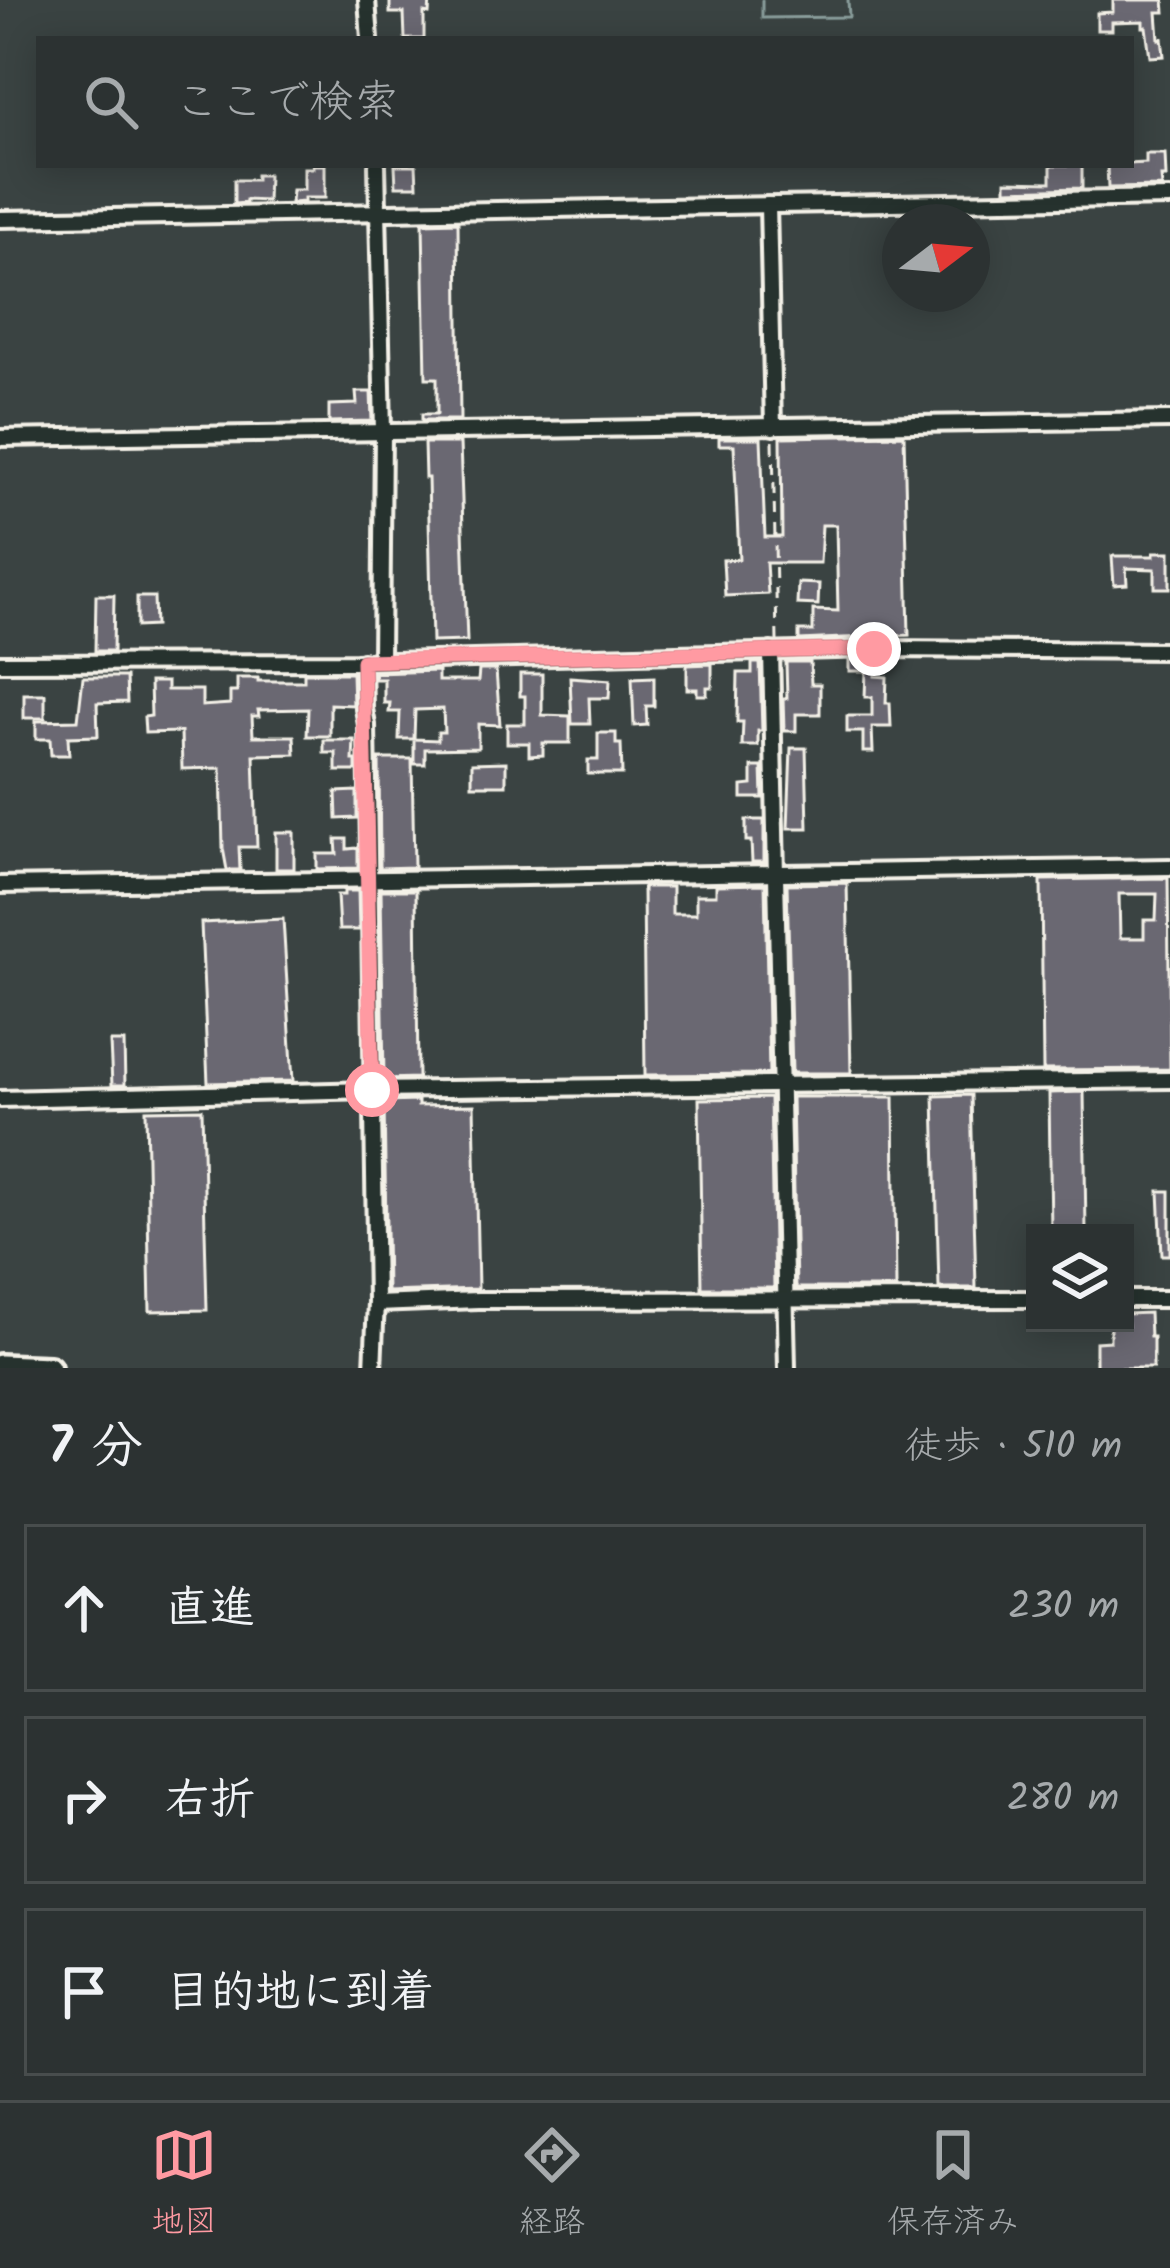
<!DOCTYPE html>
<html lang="ja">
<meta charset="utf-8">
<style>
:root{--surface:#2c3232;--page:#343a3a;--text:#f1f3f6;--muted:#a6aaac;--line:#484d4d;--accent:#ff9aa2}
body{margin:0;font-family:Kalam,"Klee One",sans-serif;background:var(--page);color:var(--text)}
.controls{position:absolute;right:36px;bottom:36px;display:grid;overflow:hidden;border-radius:0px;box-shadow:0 6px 30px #0003}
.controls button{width:108px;height:108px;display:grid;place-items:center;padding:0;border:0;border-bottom:3px solid var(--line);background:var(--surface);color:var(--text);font:60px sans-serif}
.compass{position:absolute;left:882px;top:204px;width:108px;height:108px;border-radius:50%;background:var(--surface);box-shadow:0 6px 30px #0003;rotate:74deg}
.stop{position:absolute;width:36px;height:36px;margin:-27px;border:9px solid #ff9aa2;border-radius:50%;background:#fff}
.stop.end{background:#ff9aa2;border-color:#fff;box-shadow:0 3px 12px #0008}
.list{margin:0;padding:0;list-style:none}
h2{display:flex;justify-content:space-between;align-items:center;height:156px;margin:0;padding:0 48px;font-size:51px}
h2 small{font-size:39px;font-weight:400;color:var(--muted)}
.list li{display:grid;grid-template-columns:78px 1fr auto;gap:36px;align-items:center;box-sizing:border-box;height:168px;margin:0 24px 24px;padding:0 24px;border:3px solid var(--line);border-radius:0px}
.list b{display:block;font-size:45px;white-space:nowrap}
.list em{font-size:39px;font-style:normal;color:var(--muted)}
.icon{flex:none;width:66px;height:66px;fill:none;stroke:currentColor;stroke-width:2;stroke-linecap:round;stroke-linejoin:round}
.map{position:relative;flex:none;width:1170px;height:1368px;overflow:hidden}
.search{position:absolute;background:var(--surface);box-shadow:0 6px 30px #0003;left:36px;right:36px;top:36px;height:132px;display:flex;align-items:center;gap:30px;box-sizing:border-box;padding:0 42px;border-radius:0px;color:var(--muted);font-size:45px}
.sheet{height:732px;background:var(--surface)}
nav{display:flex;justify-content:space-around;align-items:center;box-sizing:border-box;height:168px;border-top:3px solid var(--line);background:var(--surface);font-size:33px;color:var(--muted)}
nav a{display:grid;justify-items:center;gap:6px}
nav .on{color:var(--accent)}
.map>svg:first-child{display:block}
</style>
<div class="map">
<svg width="1170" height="1368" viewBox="0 0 1170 1368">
<rect width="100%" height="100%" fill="#3a4342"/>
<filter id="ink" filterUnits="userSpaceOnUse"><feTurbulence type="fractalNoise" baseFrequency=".00833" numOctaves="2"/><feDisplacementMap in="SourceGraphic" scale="24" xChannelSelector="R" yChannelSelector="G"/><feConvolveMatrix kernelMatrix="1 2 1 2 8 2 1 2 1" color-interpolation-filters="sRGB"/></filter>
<g filter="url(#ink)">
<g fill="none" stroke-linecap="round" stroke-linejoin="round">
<path stroke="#8a9e9c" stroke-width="3" d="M 762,0 L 762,18 L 849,17 L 848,0"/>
</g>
<g fill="#6a6772" stroke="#f4f1e8" stroke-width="3" fill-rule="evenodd">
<path d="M 390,0 L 430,0 L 429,14 L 424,13 L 424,39 L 405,39 L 404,13 L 390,13 Z"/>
<path d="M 1113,0 L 1164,0 L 1165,12 L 1157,12 L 1159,39 L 1162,38 L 1164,56 L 1150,57 L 1146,27 L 1143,27 L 1143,21 L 1112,22 L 1112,30 L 1097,30 L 1097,13 L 1113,12 Z"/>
<path d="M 1146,154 L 1165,154 L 1166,177 L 1161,177 L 1162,187 L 1108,188 L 1107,165 L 1146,163 Z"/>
<path d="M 313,165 L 325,165 L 325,198 L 304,198 L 304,202 L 291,203 L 292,190 L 304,190 L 304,168 L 313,168 Z"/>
<path d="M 395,165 L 416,165 L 417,186 L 396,186 Z"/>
<path d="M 1051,165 L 1082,165 L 1082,188 L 1006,190 L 1006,181 L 1051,182 Z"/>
<path d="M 256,175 L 268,175 L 267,201 L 246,200 L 246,203 L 234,204 L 234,180 L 256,180 Z"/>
<path d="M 458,222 L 460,420 L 422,420 L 422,414 L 437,414 L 437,378 L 426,378 L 423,223 Z"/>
<path d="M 356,392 L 371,392 L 372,421 L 329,422 L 329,405 L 357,404 Z"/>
<path d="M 904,435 L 909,635 L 799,640 L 799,631 L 813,631 L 813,610 L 838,611 L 836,525 L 822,525 L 820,563 L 766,563 L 768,594 L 725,596 L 723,560 L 739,559 L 734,445 L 719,445 L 719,438 L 761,438 L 765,537 L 782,537 L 781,437 Z"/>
<path d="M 424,443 L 460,443 L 467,641 L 432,642 L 428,478 L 425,478 Z"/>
<path d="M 1154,552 L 1170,552 L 1170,588 L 1155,588 L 1155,569 L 1126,568 L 1127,584 L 1114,585 L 1112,556 L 1154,556 Z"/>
<path d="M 798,583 L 819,584 L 818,605 L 797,604 Z"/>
<path d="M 96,595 L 114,595 L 113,651 L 95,651 Z"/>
<path d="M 137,597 L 154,597 L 155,626 L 137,627 Z"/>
<path d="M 875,660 L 875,676 L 887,677 L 886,703 L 890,703 L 891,727 L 872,727 L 873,752 L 863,752 L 863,732 L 847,732 L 847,716 L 872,716 L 872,697 L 865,697 L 866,671 L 849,671 L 849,661 Z"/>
<path d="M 786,662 L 810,662 L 811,684 L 820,684 L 820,714 L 796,714 L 796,731 L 784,731 L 783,698 L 787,698 Z"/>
<path d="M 752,663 L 760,663 L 762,731 L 758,731 L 758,746 L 742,746 L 743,722 L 737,722 L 738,673 L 752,673 Z"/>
<path d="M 712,664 L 712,687 L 707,687 L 707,695 L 697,695 L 697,689 L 687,689 L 687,665 Z"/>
<path d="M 479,670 L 496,670 L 500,725 L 478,724 L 478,748 L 425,749 L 425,764 L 414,764 L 414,739 L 399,739 L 400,712 L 389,712 L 390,703 L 384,703 L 384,679 L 375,679 L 374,673 L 438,671 L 438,681 L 478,681 ZM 443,709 L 444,732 L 438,732 L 438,740 L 414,739 L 415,710 Z"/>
<path d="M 304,673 L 352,673 L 353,705 L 330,704 L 330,736 L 307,736 L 308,709 L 258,710 L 259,716 L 252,716 L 253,736 L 294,736 L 295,754 L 254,755 L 257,847 L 239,847 L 240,870 L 227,870 L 223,848 L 221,768 L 182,769 L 181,732 L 145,733 L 144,717 L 151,716 L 150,682 L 167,682 L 167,690 L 202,690 L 202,706 L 230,704 L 230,692 L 237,692 L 237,678 L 258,678 L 258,681 L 304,681 Z"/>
<path d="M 520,674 L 542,674 L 542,715 L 570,716 L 570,743 L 543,743 L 543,755 L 529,756 L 529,743 L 507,743 L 507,724 L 525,724 L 525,696 L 520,696 Z"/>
<path d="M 83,677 L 126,677 L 127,702 L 97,703 L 98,736 L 68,737 L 69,755 L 51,755 L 50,739 L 36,739 L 36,721 L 78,720 Z"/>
<path d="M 570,677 L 610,680 L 609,698 L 589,698 L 590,724 L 572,724 Z"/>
<path d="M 654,677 L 654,706 L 646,706 L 647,725 L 634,726 L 632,678 Z"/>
<rect x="24" y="694" width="21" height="24"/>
<path d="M 598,733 L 616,733 L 616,744 L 621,744 L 622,774 L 588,774 L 588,760 L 598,760 Z"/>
<path d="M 324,740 L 354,740 L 353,760 L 356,760 L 356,771 L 336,771 L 336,753 L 324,753 Z"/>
<path d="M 791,748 L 806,748 L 808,828 L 788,828 Z"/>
<path d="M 379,759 L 412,759 L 414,867 L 380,868 Z"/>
<path d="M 506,762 L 506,785 L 472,785 L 472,763 Z"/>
<path d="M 752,767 L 762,767 L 763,798 L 742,798 L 742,786 L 752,785 Z"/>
<path d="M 357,791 L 357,818 L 337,819 L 336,792 Z"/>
<path d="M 746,820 L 764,820 L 764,862 L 752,862 L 751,841 L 746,841 Z"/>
<rect x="276" y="832" width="18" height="37"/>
<path d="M 336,839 L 347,839 L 347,849 L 358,848 L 358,868 L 317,869 L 317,854 L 337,854 Z"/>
<path d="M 1168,878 L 1170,1069 L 1043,1070 L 1041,880 ZM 1119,894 L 1157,894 L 1156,920 L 1144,920 L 1144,938 L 1120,938 Z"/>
<path d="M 847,883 L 851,1073 L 792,1073 L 787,884 Z"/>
<path d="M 765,884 L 769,1074 L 645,1075 L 643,887 L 672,887 L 672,914 L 696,914 L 696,895 L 716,895 L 716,885 Z"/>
<path d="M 381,890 L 416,890 L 418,1078 L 384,1079 Z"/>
<path d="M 344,891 L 358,891 L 359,930 L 339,930 L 337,895 L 344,895 Z"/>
<path d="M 283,919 L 293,1081 L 208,1083 L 201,923 Z"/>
<path d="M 110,1042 L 124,1042 L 125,1085 L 112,1085 Z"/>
<path d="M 1084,1092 L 1086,1233 L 1051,1233 L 1049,1093 Z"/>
<path d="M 971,1095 L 976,1288 L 939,1288 L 934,1096 Z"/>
<path d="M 792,1097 L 894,1097 L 896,1288 L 796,1288 Z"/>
<path d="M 770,1098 L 774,1288 L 702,1288 L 699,1099 Z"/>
<path d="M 418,1101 L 418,1106 L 474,1105 L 478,1289 L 387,1292 L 384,1102 Z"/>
<path d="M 202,1109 L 207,1310 L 150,1311 L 146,1110 Z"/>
<path d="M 1159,1191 L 1170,1191 L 1170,1255 L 1162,1255 Z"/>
<path d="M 1149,1313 L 1150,1337 L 1153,1337 L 1153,1368 L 1096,1368 L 1096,1342 L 1110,1341 L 1110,1326 L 1128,1326 L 1127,1314 Z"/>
</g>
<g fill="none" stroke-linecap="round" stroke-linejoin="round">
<defs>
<g id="minor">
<path d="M 367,0 L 370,39"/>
<path d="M 377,165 L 383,431 L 381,661"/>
<path d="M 768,205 L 773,427"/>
<path d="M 0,219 L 1170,198"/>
<path d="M 0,438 L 1170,420"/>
<path d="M 771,651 L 787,1368"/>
<path d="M 363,661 L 364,709 L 367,725 L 376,1302 L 373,1368"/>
<path d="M 0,663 L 355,662 L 874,649 L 1170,651"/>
<path d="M 0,885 L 1170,867"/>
<path d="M 0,1099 L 372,1090 L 1170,1080"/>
<path d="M 1125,1299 L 1170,1299"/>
<path d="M 376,1304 L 478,1300 L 1035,1299"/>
</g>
<path id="secondary" d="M 0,1366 L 49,1368"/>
</defs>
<use href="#minor" stroke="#f4f1e8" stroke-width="22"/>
<use href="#secondary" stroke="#f4f1e8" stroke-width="30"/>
<path stroke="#f4f1e8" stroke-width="3" stroke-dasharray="12 9" stroke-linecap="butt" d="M 773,441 L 777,641"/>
<use href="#minor" stroke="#26332d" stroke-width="14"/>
<use href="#secondary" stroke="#26332d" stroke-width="21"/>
</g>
</g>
<g fill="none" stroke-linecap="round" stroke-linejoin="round" filter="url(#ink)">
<path stroke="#ff9aa2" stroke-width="15" d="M 372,1090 L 363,661 L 874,649"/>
</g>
</svg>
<div class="controls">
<button><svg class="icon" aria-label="layers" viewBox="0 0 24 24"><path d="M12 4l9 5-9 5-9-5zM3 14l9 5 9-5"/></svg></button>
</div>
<svg class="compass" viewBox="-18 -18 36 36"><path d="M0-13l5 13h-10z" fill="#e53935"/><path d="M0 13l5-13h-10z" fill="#a6aaac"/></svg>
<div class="stop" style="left:372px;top:1090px"></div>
<div class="stop end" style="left:874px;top:649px"></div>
<div class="search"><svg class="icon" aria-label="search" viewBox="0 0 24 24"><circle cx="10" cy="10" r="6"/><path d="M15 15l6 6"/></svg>ここで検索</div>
</div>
<section class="sheet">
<h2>7 分<small>徒歩 · 510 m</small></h2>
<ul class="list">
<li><svg class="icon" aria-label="ahead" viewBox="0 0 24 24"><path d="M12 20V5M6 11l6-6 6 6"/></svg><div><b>直進</b></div><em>230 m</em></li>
<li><svg class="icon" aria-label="right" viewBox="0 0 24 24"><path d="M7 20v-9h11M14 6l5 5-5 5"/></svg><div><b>右折</b></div><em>280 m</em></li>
<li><svg class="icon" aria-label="arrive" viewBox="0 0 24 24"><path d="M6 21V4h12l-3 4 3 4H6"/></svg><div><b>目的地に到着</b></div></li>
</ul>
</section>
<nav>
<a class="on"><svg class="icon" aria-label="map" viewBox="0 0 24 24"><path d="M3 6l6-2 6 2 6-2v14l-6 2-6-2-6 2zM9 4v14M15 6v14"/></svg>地図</a>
<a><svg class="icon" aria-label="directions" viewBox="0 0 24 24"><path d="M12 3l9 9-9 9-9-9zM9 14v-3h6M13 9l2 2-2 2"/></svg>経路</a>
<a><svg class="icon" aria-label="saved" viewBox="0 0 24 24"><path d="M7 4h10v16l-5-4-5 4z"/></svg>保存済み</a>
</nav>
